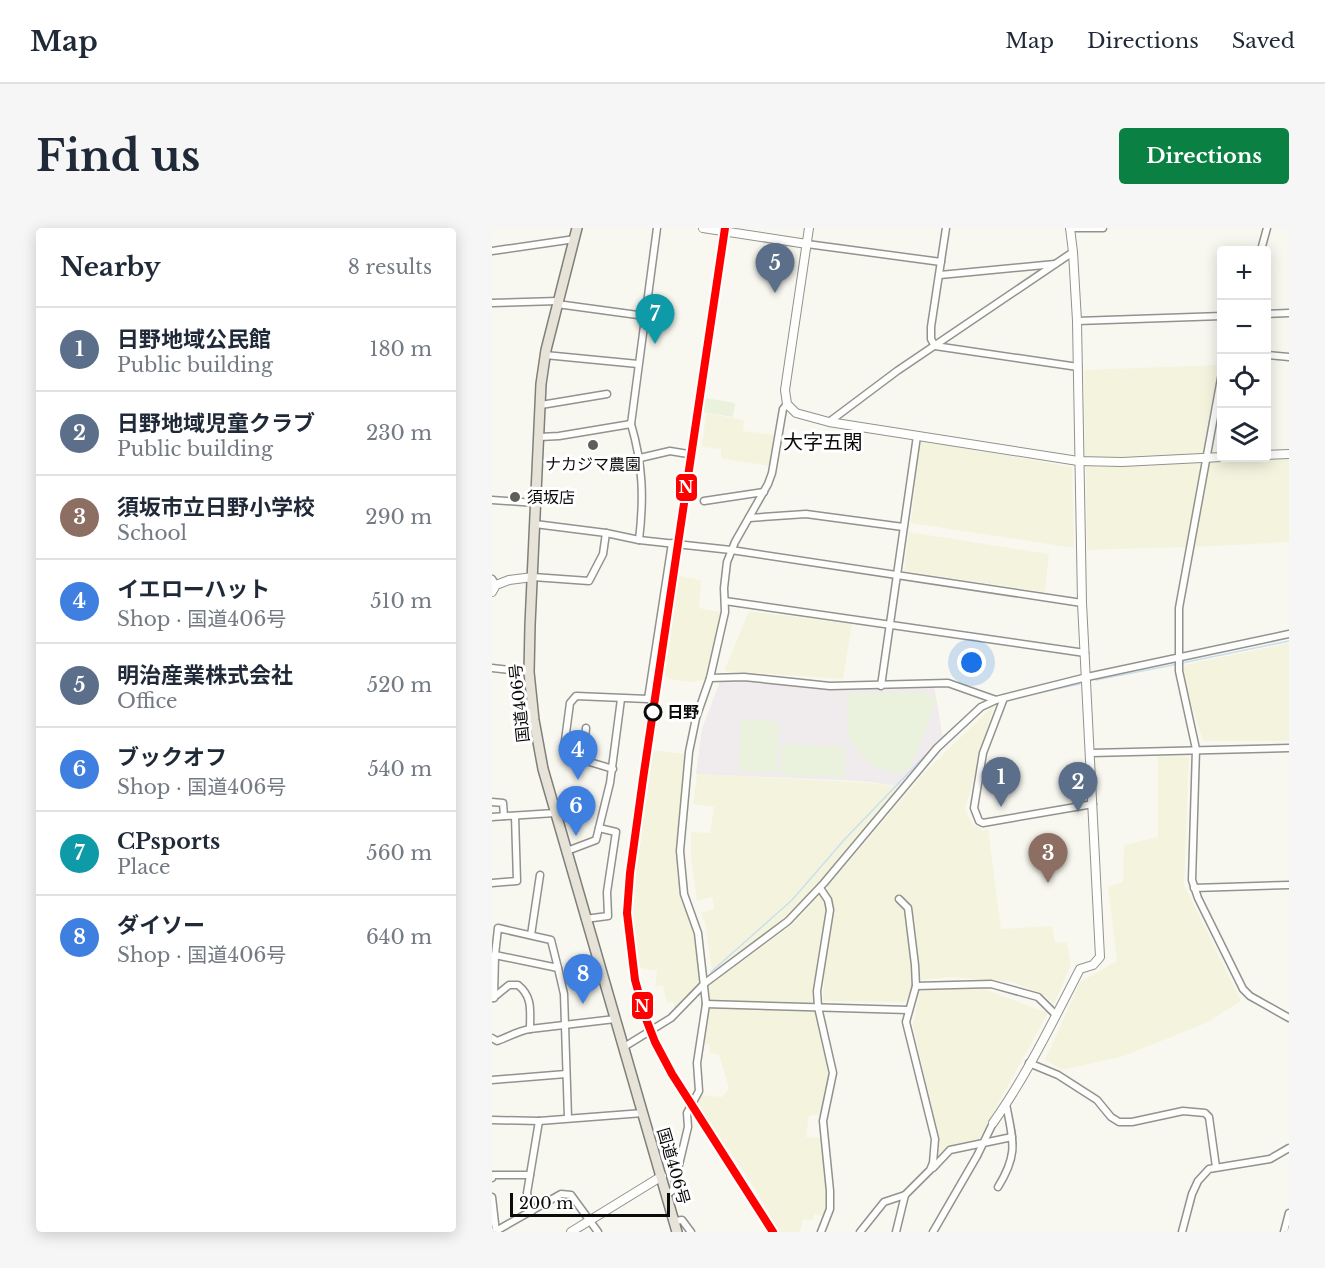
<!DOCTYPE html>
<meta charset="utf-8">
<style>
:root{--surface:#fff;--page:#f6f6f7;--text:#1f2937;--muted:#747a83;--line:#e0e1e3;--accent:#0b8043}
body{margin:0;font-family:"Libre Baskerville","Noto Sans JP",serif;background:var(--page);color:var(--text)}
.controls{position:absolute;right:18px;top:18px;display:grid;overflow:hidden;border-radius:6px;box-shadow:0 3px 15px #0003}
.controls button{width:54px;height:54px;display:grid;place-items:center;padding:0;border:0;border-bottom:2px solid var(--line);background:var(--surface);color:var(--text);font:30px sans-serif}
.scale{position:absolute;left:18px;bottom:15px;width:160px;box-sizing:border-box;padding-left:6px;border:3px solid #0b0b0b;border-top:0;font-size:16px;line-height:21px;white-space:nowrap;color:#0b0b0b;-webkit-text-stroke:4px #fff;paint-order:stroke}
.you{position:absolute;left:480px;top:435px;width:21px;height:21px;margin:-15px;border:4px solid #fff;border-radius:50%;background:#1a73e8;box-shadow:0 0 0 9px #1a73e833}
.badge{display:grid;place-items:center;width:39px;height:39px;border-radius:50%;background:var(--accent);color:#fff;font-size:20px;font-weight:700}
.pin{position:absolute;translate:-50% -50px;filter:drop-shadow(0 2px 3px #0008)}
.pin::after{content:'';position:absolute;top:32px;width:21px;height:18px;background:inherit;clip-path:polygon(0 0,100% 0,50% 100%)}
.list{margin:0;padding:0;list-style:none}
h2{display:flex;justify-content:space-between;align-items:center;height:78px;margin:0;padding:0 24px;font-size:26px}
h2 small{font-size:20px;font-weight:400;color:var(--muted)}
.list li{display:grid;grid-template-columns:39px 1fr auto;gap:18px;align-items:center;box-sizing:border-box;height:84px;padding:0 24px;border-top:2px solid var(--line)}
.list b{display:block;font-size:22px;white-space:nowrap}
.list p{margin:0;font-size:20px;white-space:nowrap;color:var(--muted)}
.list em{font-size:20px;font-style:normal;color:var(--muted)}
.icon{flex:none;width:33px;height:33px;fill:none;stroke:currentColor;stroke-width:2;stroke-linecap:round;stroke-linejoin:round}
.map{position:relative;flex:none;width:797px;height:1004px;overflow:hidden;border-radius:6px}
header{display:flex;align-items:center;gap:36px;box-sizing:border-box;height:84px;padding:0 30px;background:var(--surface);border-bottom:2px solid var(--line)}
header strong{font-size:28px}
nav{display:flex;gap:33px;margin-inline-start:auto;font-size:21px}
.intro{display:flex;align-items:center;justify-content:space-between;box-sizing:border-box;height:144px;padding:0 36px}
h1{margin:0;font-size:42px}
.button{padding:15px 27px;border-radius:6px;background:var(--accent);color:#fff;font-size:21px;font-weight:700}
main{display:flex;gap:36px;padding:0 36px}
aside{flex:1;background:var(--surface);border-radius:6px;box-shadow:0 3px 15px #0003}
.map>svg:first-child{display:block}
</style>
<header>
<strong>Map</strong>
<nav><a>Map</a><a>Directions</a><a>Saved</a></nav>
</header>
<div class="intro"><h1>Find us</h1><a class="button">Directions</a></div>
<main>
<aside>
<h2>Nearby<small>8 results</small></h2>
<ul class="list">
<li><span class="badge" style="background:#5c6f8a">1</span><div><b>日野地域公民館</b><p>Public building</p></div><em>180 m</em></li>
<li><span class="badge" style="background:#5c6f8a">2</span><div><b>日野地域児童クラブ</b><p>Public building</p></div><em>230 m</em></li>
<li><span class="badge" style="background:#8d6e63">3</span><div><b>須坂市立日野小学校</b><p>School</p></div><em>290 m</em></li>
<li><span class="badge" style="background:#3f7fe0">4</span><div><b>イエローハット</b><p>Shop · 国道406号</p></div><em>510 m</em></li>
<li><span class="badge" style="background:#5c6f8a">5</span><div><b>明治産業株式会社</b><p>Office</p></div><em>520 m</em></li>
<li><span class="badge" style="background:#3f7fe0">6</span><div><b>ブックオフ</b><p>Shop · 国道406号</p></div><em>540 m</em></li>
<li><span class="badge" style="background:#0f9aa8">7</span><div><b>CPsports</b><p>Place</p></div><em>560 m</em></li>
<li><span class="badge" style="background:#3f7fe0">8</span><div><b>ダイソー</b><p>Shop · 国道406号</p></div><em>640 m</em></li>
</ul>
</aside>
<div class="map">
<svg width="797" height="1004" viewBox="0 0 797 1004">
<rect width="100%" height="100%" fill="#f9f8f0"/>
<path fill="#f0ebec" d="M 270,452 L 316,459 L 359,460 L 442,457 L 451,511 L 412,559 L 368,553 L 204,546 L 210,501 L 228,453 Z"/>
<g fill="#f4f4de">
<path d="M 727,137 L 712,226 L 633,230 L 593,229 L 592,142 Z"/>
<path d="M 214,185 L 252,192 L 251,203 L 284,207 L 278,238 L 232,231 L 229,229 L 229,221 L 210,219 Z"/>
<path d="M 428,212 L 580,239 L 582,320 L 419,295 Z"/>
<path d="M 797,229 L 797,314 L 702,319 L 717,233 Z"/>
<path d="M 710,234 L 696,319 L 595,322 L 594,238 L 618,239 Z"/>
<path d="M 417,304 L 557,326 L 553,364 L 412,343 Z"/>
<path d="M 183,347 L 209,352 L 207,380 L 230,384 L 215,451 L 200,454 L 181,452 L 171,448 Z"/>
<path d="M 257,383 L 360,396 L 351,451 L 232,443 Z"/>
<path d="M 797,415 L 797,513 L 711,513 L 687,438 Z"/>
<path d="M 502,477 L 473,581 L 480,596 L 492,603 L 496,600 L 509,701 L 560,698 L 563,714 L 575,715 L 579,737 L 562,776 L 552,767 L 521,754 L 456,749 L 428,752 L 413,774 L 331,773 L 333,715 L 325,776 L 217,774 L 216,757 L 300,697 L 331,664 L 335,670 L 335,659 L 432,545 Z"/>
<path d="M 159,522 L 193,526 L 185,625 L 188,659 L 201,701 L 209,752 L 208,756 L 183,781 L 181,774 L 175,775 L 171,757 L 163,759 L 165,743 L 148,740 L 141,693 L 139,666 Z"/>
<path d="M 666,528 L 697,529 L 692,657 L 749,773 L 714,795 L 632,828 L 570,842 L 553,832 L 588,754 L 625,733 L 616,659 L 631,654 L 632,617 L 666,609 Z"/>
<path d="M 205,546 L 367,554 L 412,559 L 362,621 L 293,693 L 228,742 L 222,743 L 219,738 L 213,694 L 209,685 L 222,681 L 220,669 L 205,673 L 199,631 L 199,604 L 218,605 L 222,579 L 201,576 Z"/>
<path d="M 492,761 L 556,785 L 487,911 L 459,918 L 447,929 L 445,906 L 421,797 L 428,762 Z"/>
<path d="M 218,779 L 323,781 L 326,783 L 340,836 L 331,886 L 317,888 L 314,909 L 330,910 L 335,952 L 335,979 L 334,989 L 323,986 L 320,993 L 311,991 L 308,1004 L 287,1004 L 262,959 L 204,875 L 210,867 L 230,869 L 237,861 L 227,827 L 218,825 L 217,816 L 212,816 Z"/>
</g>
<g fill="#eaf1dc">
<path d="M 213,170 L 243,175 L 241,189 L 211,184 Z"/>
<path d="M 426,463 L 438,466 L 444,473 L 427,520 L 416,542 C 392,552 365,529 357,507 C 354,496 356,481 355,470 L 360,466 Z"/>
<path d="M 249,491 L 283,493 L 287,496 L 285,544 L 247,543 Z"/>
<path d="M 290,516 L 353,519 L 353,549 L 288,546 Z"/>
</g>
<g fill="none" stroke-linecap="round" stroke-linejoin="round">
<g stroke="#cadfef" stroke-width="1.5">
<path d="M 690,435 L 797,413"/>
<path d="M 604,452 L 686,436"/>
<path d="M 527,469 L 588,456"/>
<path d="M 219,744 L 300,672 L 352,612 L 451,509 L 470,492"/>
</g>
<defs>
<g id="minor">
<path d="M 454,0 L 439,99 L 439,111 L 443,118 L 586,139"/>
<path d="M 578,0 L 611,0"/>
<path d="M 315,16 L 449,34"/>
<path d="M 769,22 L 775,0"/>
<path d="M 0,23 L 83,11"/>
<path d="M 448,47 L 563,36"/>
<path d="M 0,75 L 66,73"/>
<path d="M 65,76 L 153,88"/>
<path d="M 774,86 L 797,85"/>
<path d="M 585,93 L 730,88"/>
<path d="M 53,127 L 146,136"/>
<path d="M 774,127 L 797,129"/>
<path d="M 730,145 L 687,380 L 687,443 L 704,521 L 700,652 L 706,670 L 751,761 L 758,768 L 797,790"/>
<path d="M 49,177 L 115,166"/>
<path d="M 337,194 L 405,143 L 581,24"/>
<path d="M 48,209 L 67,208 L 139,196"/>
<path d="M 148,230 L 178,223 L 196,226"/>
<path d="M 0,272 L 44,275"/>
<path d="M 212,273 L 272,264"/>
<path d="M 257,290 L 314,286 L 411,299"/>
<path d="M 43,296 L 114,305 L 147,312 L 239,322 L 590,375"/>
<path d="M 147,312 C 152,270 151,237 139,196 L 165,0"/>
<path d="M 41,349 L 97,353 L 111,326 L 114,305"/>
<path d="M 0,351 L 4,357"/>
<path d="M 233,373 L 593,425"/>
<path d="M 0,440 L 37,444"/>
<path d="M 218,450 L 252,449 L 338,458 L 456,455 L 504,472"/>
<path d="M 389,458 L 425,208"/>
<path d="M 512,470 L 491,525 L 482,580 L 487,593 L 491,595 L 601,576"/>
<path d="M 94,500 L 91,532 L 121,541"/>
<path d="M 72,520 L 78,475 L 84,468 L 156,471 L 180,315"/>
<path d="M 599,525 L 797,520"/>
<path d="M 0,574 L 11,575 L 12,588"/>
<path d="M 0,589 L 63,585"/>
<path d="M 75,623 L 104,612 L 118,555 L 129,471"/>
<path d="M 0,655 L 25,653 L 23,588"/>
<path d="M 328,660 L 336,672 L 338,682 L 325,763 L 326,779 L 341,845 L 331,893 L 338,963 L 338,981 L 329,1004"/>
<path d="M 702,660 L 797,657"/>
<path d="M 93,691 L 116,688 L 115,664 L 124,604 L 107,600"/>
<path d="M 39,707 L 48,647"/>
<path d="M 3,727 L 6,700 L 59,712 L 66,740"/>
<path d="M 424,758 L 499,756 L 546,769 L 564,787"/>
<path d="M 1,770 L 17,757 L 26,757 C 41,769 38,783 38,801 L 123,791"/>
<path d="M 2,770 L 3,727 L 66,740 L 72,766 L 76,890"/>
<path d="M 214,776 L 416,782"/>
<path d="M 0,810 L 5,813 C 17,809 25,803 38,801"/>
<path d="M 132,819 L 179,790 L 213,755 L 296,693 L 332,655 L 445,520 L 489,479 L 504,472 L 595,449 L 797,406"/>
<path d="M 537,835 L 566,847 L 605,872 L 619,889 L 627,894 L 640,894 L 691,883 L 713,885 L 717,889 L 724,939"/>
<path d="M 0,852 L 74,846"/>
<path d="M 0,892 L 47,893 L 151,885"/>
<path d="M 441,940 L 458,922 L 520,909"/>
<path d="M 38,947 L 47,893"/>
<path d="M 0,950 L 1,947 L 38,947 L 35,965 L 40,983"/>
<path d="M 506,959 C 527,925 521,913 514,876"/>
<path d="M 175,967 L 181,962 L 196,899 L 195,885 L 207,863 L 205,835 L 214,776 L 206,705 L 192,666 L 188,623 L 197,524 L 204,490 L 218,450 L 233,384 L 232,360 L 235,334 L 243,314 L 276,256 L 280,245 L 291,181 L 295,176"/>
<path d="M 0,969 L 4,1004"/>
<path d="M 182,993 L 190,992 L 199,1004"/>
<path d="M 0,1003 L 4,1003 L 69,966 L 79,967 L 106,1004"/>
<path d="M 368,1004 L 392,974 L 413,967"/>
<path d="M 404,1004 L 413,967 L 438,942 L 441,935 L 443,911 L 414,794 L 424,758 L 423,737 L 416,680 L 407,671"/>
<path d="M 441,1004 L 485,928 L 501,895"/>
<path d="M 690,1004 L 700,966 L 706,953 L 717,941 L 778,931 L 797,920"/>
<path d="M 792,1004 L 797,985"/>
</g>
<g id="tertiary">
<path d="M 211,0 L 315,16"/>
<path d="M 317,0 L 293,162 L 295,176 L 304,185 L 337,194 L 586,233 L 630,234 L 730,229"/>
<path d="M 774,227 L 797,226"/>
<path d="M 0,364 L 4,357 L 17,352 L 41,349"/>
<path d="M 501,895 C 535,847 561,793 588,741 L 601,737 L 608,729 L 590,375 L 585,93 L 581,24 L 578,0"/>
<path d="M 79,1004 L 170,948"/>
</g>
<path id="trunk" d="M 85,0 L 54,122 L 49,156 L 38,397 L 37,444 L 42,492 L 51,541 L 185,1004"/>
</defs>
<use href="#minor" stroke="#92928e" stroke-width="9"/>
<use href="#tertiary" stroke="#92928e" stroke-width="10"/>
<use href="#trunk" stroke="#7f7f7b" stroke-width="12"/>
<use href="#minor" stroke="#fefefd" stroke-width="6"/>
<use href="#tertiary" stroke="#fefefd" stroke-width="8"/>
<use href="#trunk" stroke="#e8e3d8" stroke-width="9"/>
<defs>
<path id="rail-1" d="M 233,0 L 151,551 L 138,645 L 135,685 L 143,752 L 154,791 L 163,814 L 180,846 L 281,1004"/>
</defs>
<use href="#rail-1" stroke="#fff" stroke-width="12"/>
<use href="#rail-1" stroke="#f00" stroke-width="8"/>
</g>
<g fill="#5e5e5b" stroke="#fff" stroke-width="2">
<circle cx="101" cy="217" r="6"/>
<circle cx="23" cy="269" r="6"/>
</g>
<circle fill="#fff" stroke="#0b0b0b" stroke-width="3" cx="161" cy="484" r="8"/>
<g text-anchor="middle" stroke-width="6" stroke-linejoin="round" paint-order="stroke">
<g font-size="16" fill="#0b0b0b" stroke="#fff">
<text x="101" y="242">ナカジマ農園</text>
<text x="35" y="275" text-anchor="start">須坂店</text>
</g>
<g font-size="16" fill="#0b0b0b" stroke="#fff">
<text transform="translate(27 475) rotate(-96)" y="6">国道406号</text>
<text transform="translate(182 938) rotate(74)" y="6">国道406号</text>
</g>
<g font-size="16" font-weight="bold" fill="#0b0b0b" stroke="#fff" text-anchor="start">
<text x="175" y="490">日野</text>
</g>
<g font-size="20" fill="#0b0b0b" stroke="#fff">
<text x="331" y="221">大字五閑</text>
</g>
</g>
<g stroke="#fff" stroke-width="2">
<rect x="183" y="245" width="23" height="29" rx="6" fill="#f00"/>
<rect x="139" y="763" width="23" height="29" rx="6" fill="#f00"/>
</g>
<g font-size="16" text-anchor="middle" font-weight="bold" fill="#fff">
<text x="194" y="265">N</text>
<text x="150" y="784">N</text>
</g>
</svg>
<div class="controls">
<button>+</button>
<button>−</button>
<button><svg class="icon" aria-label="locate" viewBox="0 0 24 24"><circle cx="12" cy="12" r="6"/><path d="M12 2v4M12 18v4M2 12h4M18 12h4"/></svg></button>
<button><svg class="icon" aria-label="layers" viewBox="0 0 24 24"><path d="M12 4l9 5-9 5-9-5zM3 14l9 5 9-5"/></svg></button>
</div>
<div class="scale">200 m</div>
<div class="you"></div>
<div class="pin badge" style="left:509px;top:579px;background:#5c6f8a">1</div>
<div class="pin badge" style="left:586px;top:584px;background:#5c6f8a">2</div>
<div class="pin badge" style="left:556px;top:655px;background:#8d6e63">3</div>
<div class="pin badge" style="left:86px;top:552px;background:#3f7fe0">4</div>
<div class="pin badge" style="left:283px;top:65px;background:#5c6f8a">5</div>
<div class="pin badge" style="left:84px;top:608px;background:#3f7fe0">6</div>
<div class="pin badge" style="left:163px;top:116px;background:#0f9aa8">7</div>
<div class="pin badge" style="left:91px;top:776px;background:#3f7fe0">8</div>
</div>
</main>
